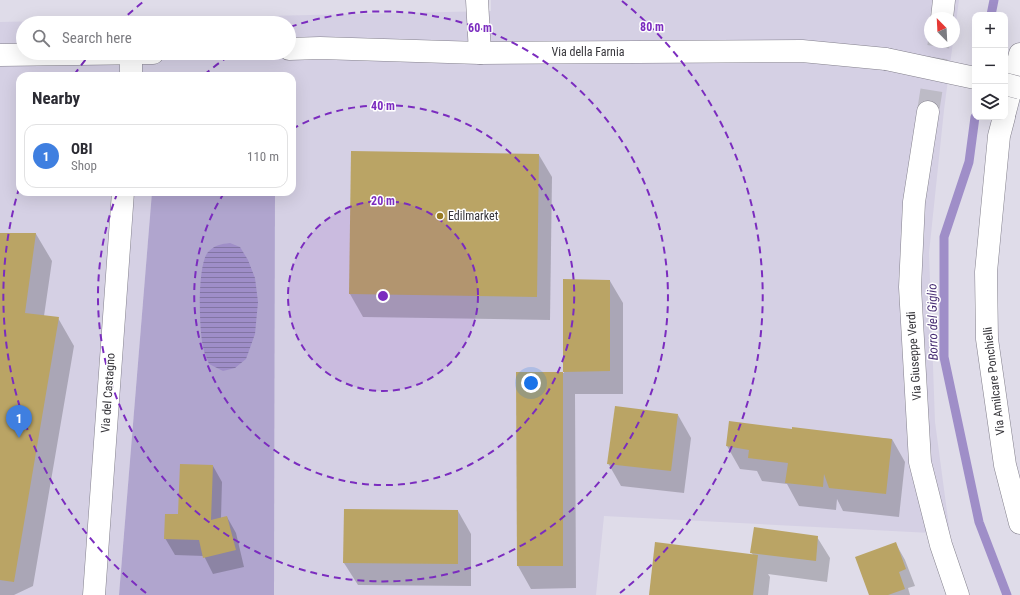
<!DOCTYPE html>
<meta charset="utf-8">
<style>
:root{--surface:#fff;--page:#f2f2f3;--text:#2b2b33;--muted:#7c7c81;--line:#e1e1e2;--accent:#111827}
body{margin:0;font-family:"Roboto Condensed",sans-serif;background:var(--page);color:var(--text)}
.controls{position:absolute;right:12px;top:12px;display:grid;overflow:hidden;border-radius:8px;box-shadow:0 4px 16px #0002}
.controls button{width:36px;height:36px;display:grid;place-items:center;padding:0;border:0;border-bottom:1px solid var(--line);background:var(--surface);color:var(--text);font:20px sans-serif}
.compass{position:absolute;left:924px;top:12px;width:36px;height:36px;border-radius:50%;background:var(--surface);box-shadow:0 4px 16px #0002;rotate:336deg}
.you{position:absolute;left:531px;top:383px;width:14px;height:14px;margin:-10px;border:3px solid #fff;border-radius:50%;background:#1a73e8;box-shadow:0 0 0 6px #1a73e833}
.badge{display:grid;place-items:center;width:26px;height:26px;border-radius:50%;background:var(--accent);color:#fff;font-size:13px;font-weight:700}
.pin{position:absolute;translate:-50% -33px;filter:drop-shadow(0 1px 2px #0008)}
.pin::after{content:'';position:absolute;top:21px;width:14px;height:12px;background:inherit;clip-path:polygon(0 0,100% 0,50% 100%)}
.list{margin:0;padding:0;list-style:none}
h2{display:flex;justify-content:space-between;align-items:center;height:52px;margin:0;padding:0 16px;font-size:17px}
h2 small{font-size:13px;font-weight:400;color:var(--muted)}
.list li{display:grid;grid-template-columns:26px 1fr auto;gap:12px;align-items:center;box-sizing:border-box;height:64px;margin:0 8px 8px;padding:0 8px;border:1px solid var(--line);border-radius:12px}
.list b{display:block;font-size:15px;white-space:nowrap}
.list p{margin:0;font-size:13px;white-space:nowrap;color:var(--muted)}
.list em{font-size:13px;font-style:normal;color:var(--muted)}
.icon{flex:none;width:22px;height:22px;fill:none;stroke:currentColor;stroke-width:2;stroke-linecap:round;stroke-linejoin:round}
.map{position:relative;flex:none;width:1020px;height:595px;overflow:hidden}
.search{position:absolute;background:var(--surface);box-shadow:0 4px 16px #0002;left:16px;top:16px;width:280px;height:44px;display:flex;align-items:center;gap:10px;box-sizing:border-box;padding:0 14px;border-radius:22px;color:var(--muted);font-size:15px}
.panel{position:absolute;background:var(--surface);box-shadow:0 4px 16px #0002;left:16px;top:72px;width:280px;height:124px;border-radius:12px}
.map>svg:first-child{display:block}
</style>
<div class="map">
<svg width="1020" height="595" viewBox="0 0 1020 595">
<defs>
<pattern id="water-rules" width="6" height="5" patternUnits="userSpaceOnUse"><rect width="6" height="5" fill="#9f8ec8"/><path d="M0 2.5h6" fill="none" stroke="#8275a3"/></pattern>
</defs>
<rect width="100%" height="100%" fill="#dfdce9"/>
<path fill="#d5d0e4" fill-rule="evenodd" d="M 491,0 L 959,0 L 954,37 L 954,18 L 930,18 L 930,42 L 953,42 L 944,110 L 929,253 L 935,422 L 950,534 L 604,516 L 596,595 L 274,595 L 275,192 L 292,192 L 292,76 L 20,76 L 20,192 L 152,192 L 119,595 L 0,595 L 0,22 L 491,11 ZM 23,23 L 289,23 L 289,53 L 23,53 Z"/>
<path fill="#b0a5ce" d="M 152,192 L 275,192 L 274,595 L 119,595 Z"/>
<path fill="url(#water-rules)" d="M 230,243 L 240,247 L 248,260 L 255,278 L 258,302 L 255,334 L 246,359 L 235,368 L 223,371 L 209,364 C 207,358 204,353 203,347 C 199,329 197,265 208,252 C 215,245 221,244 230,243 Z"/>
<g fill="#0003">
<path d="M 352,152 L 539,155 L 552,177 L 550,320 L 363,317 L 350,294 Z"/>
<path d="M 0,234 L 36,234 L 52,261 L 44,316 L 58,318 L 74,346 L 33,586 L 14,595 L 0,595 Z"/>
<path d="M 564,280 L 610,281 L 623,303 L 623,394 L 575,394 L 576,588 L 531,589 L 518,566 L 517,373 L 564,373 Z"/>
<path d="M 678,415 L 691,438 L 684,493 L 621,486 L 608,463 Z"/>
<path d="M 730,422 L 792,430 L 892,439 L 905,462 L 899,517 L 843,511 L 837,499 L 836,510 L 799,506 L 787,484 L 762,481 L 757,471 L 740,469 L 727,446 Z"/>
<path d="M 213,466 L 222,482 L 221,518 L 227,517 L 236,533 L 244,567 L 213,574 L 204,556 L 175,555 L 165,538 L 179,515 Z"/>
<path d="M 458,511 L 471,534 L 471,586 L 358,585 L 344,563 Z"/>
<path d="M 817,537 L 830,558 L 827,582 L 768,574 L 770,577 L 768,595 L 650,595 L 753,555 L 751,552 Z"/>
<path d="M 896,544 L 905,560 L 915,586 L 908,588 L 910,595 L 870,595 Z"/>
</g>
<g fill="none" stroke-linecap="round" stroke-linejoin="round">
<g stroke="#9f8ec8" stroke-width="9">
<path d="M 991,15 L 994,0"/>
<path d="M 975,117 L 969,162 L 944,237 L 944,357 L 979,522 L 1007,595"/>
</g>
</g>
<g fill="#baa465">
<path d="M 351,151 L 539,154 L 537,297 L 349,294 Z"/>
<path d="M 0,233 L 36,233 L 25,313 L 59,317 L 14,582 L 0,580 Z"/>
<path d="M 563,279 L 610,280 L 610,371 L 563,372 Z"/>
<path d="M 516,372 L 563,372 L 563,566 L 517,566 Z"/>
<path d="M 615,406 L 678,414 L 671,471 L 607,464 Z"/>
<path d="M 729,421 L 792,429 L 792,427 L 892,439 L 886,494 L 829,488 L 824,474 L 823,487 L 785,483 L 788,463 L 748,458 L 749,450 L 726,446 Z"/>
<path d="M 180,464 L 213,465 L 211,520 L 227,516 L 236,550 L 203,558 L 199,540 L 164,539 L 165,514 L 178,514 Z"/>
<path d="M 344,509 L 458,510 L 458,564 L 343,563 Z"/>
<path d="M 754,527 L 818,536 L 816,561 L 750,553 Z"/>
<path d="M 655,542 L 758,555 L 753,595 L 649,595 Z"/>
<path d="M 896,542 L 906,569 L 899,572 L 905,589 L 888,595 L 869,595 L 855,557 Z"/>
</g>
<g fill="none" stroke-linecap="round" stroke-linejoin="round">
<path stroke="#bdbbc6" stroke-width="22" stroke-dasharray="22 11" stroke-linecap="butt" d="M 928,112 L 939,42"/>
<defs>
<g id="minor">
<path d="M 477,0 L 480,53"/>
<path d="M 942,18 L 944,0"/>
<path d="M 289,49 L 320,48 L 480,53 L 802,51 L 886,59"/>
<path d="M 131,54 L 131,76"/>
<path d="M 0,55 L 153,53"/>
<path d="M 928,112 L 914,202 L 910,287 L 920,462 L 941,545 L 958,595"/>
<path d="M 1005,112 L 1020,54"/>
<path d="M 1004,117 L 999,136 L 986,272 L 987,339 L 1005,465 L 1020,523"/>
<path d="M 94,595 L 123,192"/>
</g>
</defs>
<use href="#minor" stroke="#84818d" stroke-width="23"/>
<use href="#minor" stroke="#fff" stroke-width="22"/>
<defs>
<g id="minor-bridge">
<path d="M 886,59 L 975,78"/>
<path d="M 1005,84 L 1020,88"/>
</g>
</defs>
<use href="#minor-bridge" stroke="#84818d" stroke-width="23" stroke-linecap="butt"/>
<use href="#minor-bridge" stroke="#fff" stroke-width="22"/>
</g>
<circle cx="383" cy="296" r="95" fill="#7b2cbf" fill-opacity=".12"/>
<g fill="none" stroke="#7b2cbf" stroke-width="2" stroke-dasharray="7 5">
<circle cx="383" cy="296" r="95"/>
<path d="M292 129A190 190 0 1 1 224 193"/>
<path d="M204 75A285 285 0 0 1 232 54M290 27A285 285 0 1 1 117 194"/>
<path d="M146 593A380 380 0 0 1 20 185M74 75A380 380 0 0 1 90 54M119 23A380 380 0 0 1 144 1M622 1A380 380 0 0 1 620 593"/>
</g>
<circle fill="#977b23" stroke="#fff" stroke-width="1.5" cx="440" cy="216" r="4"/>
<g text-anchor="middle" stroke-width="3" stroke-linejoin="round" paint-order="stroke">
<g font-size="12" fill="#36353a" stroke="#fff">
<text x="588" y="56">Via della Farnia</text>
<text transform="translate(914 356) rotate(-94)" y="4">Via Giuseppe Verdi</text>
<text transform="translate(994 381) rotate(-97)" y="4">Via Amilcare Ponchielli</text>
<text transform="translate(108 393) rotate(-86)" y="4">Via del Castagno</text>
</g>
<g font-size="12" fill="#36353a" stroke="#fff" text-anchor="start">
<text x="448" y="220">Edilmarket</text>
</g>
<g font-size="13" font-style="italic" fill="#472d73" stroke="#fff">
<text transform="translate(932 322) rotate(-91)" y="5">Borro del Giglio</text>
</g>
</g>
<circle cx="383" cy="296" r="6" fill="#7b2cbf" stroke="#fff" stroke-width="2"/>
<g font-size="12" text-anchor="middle" font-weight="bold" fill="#7b2cbf" stroke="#fff" stroke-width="3" stroke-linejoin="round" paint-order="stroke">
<text x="652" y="31">80 m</text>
<text x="480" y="32">60 m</text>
<text x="383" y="110">40 m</text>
<text x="383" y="205">20 m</text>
</g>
</svg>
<div class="controls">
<button>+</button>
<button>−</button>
<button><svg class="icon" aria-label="layers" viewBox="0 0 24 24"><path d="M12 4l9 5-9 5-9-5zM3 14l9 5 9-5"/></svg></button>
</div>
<svg class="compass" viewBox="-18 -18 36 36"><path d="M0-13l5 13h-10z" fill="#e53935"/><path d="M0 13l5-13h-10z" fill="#7c7c81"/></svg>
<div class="you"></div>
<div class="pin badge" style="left:19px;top:438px;background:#3f7fe0">1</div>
<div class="search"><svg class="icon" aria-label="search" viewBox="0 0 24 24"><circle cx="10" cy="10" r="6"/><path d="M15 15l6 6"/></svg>Search here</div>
<section class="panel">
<h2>Nearby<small></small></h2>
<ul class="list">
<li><span class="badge" style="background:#3f7fe0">1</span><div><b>OBI</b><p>Shop</p></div><em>110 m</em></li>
</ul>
</section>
</div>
